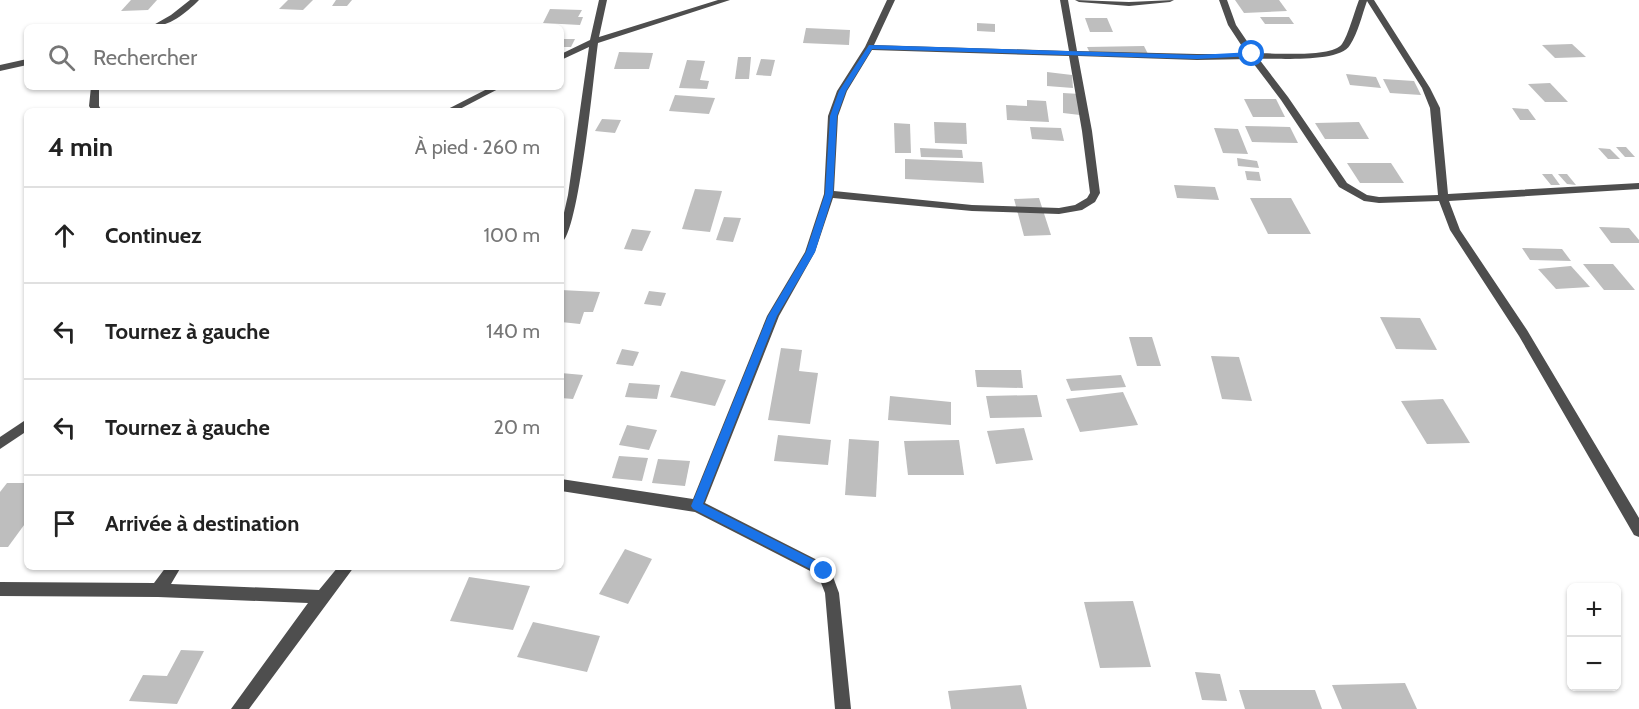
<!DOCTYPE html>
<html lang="fr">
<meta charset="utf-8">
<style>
:root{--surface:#fff;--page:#f6f6f6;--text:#222;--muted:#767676;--line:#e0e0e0}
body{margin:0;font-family:Cabin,sans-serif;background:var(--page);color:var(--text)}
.controls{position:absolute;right:18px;bottom:18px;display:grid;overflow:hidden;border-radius:9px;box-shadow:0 2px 4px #0004}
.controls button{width:54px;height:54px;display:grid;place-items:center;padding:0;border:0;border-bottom:2px solid var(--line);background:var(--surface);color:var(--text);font:30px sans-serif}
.stop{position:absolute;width:18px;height:18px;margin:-14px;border:4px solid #1a73e8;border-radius:50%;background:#fff}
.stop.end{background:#1a73e8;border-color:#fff;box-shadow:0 2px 6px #0008}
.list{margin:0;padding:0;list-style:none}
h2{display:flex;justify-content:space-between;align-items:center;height:78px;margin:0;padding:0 24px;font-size:26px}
h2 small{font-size:20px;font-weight:400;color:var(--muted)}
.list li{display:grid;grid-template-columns:39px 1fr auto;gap:18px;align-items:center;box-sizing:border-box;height:96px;padding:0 24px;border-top:2px solid var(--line)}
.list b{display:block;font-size:22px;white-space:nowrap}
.list em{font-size:20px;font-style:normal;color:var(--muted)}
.icon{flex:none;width:33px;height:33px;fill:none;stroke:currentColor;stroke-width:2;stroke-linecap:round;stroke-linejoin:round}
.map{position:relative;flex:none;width:1639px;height:709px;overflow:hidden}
.search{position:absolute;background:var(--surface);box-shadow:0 2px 4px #0004;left:24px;top:24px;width:540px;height:66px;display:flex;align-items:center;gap:15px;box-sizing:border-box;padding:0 21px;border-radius:9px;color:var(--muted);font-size:22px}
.panel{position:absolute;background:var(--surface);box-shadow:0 2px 4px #0004;left:24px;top:108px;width:540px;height:462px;border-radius:9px}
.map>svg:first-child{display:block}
</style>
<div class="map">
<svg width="1639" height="709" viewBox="0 0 1639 709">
<rect width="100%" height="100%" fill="#fff"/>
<g fill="#bebebe">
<path d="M 131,0 L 157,0 L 148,10 L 121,11 Z"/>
<path d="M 288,0 L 313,0 L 303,10 L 279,9 Z"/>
<path d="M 336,0 L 352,0 L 347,6 L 332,6 Z"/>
<path d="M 1235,0 L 1279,0 L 1287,11 L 1244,13 Z"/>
<path d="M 550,9 L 582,10 L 578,17 L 583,17 L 580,25 L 543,23 Z"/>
<path d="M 1260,17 L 1289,17 L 1294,24 L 1265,24 Z"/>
<path d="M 1085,18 L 1107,18 L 1113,32 L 1090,32 Z"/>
<path d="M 977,23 L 995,24 L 995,32 L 977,31 Z"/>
<path d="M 806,28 L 850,30 L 849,45 L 803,43 Z"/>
<path d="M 561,39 L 575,39 L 571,47 L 561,47 Z"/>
<path d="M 1572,44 L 1586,57 L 1555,58 L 1542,45 Z"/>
<path d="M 1144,46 L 1148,54 L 1091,55 L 1087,47 Z"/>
<path d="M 619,52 L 653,53 L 649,69 L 614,69 Z"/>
<path d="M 738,57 L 751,57 L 749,79 L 735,79 Z"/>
<path d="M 761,59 L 775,60 L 771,76 L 756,75 Z"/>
<path d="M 687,60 L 705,61 L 700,80 L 709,81 L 707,89 L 679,88 Z"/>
<path d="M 1047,72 L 1072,75 L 1073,88 L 1047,86 Z"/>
<path d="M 1346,74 L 1376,77 L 1381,88 L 1350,85 Z"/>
<path d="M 1383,79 L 1414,81 L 1421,95 L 1390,93 Z"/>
<path d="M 1550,83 L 1568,102 L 1545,102 L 1528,84 Z"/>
<path d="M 1063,93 L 1080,94 L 1080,115 L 1063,113 Z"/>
<path d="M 675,95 L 715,98 L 709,114 L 669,111 Z"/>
<path d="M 1244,99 L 1276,99 L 1285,117 L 1253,117 Z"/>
<path d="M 1027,100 L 1046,101 L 1049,122 L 1007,120 L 1006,105 L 1027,106 Z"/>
<path d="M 1512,108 L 1528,109 L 1536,120 L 1520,120 Z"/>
<path d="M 602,119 L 621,120 L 615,133 L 595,131 Z"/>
<path d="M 934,122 L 966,123 L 967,144 L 935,143 Z"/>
<path d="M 1359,122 L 1369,139 L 1325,139 L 1315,123 Z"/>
<path d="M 894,123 L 910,124 L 911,153 L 895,153 Z"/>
<path d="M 1245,126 L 1290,127 L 1298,143 L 1252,142 Z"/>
<path d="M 1030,127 L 1061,128 L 1064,141 L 1032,139 Z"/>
<path d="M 1214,128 L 1238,129 L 1248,154 L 1223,153 Z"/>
<path d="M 1616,147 L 1626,147 L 1635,157 L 1625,157 Z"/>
<path d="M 920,148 L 962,150 L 963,158 L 921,157 Z"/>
<path d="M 1598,148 L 1610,149 L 1620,159 L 1608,159 Z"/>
<path d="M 1237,158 L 1257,161 L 1259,168 L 1238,166 Z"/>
<path d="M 905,159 L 982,162 L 984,183 L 905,179 Z"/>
<path d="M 1347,163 L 1391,163 L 1404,183 L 1360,183 Z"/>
<path d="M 1245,171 L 1259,172 L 1261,181 L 1247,180 Z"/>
<path d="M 1542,174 L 1552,174 L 1560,185 L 1551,185 Z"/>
<path d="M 1558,174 L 1567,174 L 1576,185 L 1567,184 Z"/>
<path d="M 1174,185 L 1215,187 L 1219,200 L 1177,198 Z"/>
<path d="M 695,189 L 722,191 L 710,232 L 682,229 Z"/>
<path d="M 1039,198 L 1051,235 L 1024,236 L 1014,199 Z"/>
<path d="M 1250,198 L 1291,198 L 1311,234 L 1268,234 Z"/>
<path d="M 724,217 L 741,218 L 733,242 L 716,240 Z"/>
<path d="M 1599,227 L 1629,228 L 1639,240 L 1639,243 L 1611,243 Z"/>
<path d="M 632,229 L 651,231 L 642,251 L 624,249 Z"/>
<path d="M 1522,248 L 1562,249 L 1571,261 L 1530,260 Z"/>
<path d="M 1583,264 L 1613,264 L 1635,290 L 1604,290 Z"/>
<path d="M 1571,266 L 1590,287 L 1556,289 L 1538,269 Z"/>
<path d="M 561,290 L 600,292 L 593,312 L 584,312 L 580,324 L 561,322 Z"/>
<path d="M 649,291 L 666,293 L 661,306 L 644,304 Z"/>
<path d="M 1380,317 L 1420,318 L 1437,350 L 1396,349 Z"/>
<path d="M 1129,337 L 1152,337 L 1161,366 L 1137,366 Z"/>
<path d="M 781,348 L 802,350 L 799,371 L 818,373 L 810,424 L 768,420 Z"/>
<path d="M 622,349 L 639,352 L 633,366 L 616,364 Z"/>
<path d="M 1211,356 L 1239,357 L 1252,401 L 1222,399 Z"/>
<path d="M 975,370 L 1021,370 L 1023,388 L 977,387 Z"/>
<path d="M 681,371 L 726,380 L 715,406 L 670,397 Z"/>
<path d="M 561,373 L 583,375 L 573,399 L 561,398 Z"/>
<path d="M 1121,375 L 1126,387 L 1071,391 L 1066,379 Z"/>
<path d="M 629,383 L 660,385 L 657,399 L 625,397 Z"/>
<path d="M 1123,392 L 1138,425 L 1080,432 L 1066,399 Z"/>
<path d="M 1037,395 L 1042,417 L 990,418 L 986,396 Z"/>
<path d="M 890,396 L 951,402 L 951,425 L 888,420 Z"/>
<path d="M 1443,399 L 1470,443 L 1427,444 L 1401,401 Z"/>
<path d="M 627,425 L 657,430 L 649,450 L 619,445 Z"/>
<path d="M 1024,428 L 1033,460 L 996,464 L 987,431 Z"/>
<path d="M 778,435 L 831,440 L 828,465 L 774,461 Z"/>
<path d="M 849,439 L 879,441 L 876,497 L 845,495 Z"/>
<path d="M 959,440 L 964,475 L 908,475 L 904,441 Z"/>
<path d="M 619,456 L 648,458 L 642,481 L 612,478 Z"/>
<path d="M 658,459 L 690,461 L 685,486 L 652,483 Z"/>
<path d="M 7,483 L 27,483 L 27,521 L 8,547 L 0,547 L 0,492 Z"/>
<path d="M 625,549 L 652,559 L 628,604 L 599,594 Z"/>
<path d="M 469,577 L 530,586 L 513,630 L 450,621 Z"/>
<path d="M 1133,601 L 1151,667 L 1100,668 L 1084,602 Z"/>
<path d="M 533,622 L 600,636 L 587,672 L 517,657 Z"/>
<path d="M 181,650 L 204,651 L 177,704 L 129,701 L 143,675 L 167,676 Z"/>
<path d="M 1195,672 L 1220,674 L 1227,701 L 1202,700 Z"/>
<path d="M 1405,683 L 1417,709 L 1342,709 L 1332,685 Z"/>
<path d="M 1021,685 L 1027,709 L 951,709 L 948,691 Z"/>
<path d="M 1239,690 L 1315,690 L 1322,709 L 1245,709 Z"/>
</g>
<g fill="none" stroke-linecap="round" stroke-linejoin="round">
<g fill="#4e4e4e" fill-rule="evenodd">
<path d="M 190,0 L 199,0 C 186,13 169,27 150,27 L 171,15 Z"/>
<path d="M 599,0 L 607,0 L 599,37 L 718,0 L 730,0 L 598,43 C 594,71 579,235 561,243 L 561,226 L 568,195 L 589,47 L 561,60 L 561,54 L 590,40 Z"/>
<path d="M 887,0 L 895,0 L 874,45 L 1069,51 L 1060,0 L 1068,0 L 1077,51 L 1197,54 L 1247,54 L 1228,25 L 1219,0 L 1227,0 L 1236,25 L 1255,53 C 1273,53 1332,58 1342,44 C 1348,36 1355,10 1359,0 L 1374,0 L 1430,88 L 1440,108 L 1448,194 L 1639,183 L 1639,189 L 1449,201 L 1460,230 L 1527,330 L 1639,518 L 1639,537 L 1634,535 L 1519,336 L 1450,230 L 1439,201 L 1379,203 L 1364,201 L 1339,187 L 1281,100 L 1250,59 L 1197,60 L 1078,56 L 1092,131 L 1100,193 L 1095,202 L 1082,210 L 1059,214 L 972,211 L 833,198 L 815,252 L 779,316 L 705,503 L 829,566 L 839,593 L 851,709 L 835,709 L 825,593 L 818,575 L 695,512 L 561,491 L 561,479 L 693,499 L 767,316 L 805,252 L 824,194 L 828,116 L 837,91 L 865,47 ZM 1367,1 L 1422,88 L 1430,108 L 1438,195 L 1379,197 L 1367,195 L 1347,183 L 1288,97 L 1259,59 C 1279,58 1340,63 1350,45 C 1358,33 1362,15 1367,1 ZM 872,50 L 1069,56 L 1082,131 L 1090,193 L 1087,198 L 1075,205 L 1059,208 L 972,205 L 834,191 L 838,116 L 847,91 Z"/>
<path d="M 1075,0 L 1129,2 L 1174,0 L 1170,2 L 1129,6 L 1079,2 Z"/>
<path d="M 27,59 L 27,65 L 0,71 L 0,65 Z"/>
<path d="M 91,87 L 99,87 L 99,106 L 102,111 L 92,111 L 89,106 Z"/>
<path d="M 491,87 L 502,87 L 456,111 L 444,111 Z"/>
<path d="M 27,419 L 27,431 L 0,449 L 0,437 Z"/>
<path d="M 166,567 L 181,567 L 171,584 L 319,590 L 338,567 L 354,567 L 249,709 L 231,709 L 308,603 L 158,597 L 0,596 L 0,582 L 154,583 Z"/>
</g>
</g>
<path fill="#1a73e8" d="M 869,45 L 1197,55 L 1252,52 L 1256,54 L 1252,56 L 1197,59 L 872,49 L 846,91 L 837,116 L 833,194 L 815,252 L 777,316 L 703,504 L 828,567 L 830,571 L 824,576 L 693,509 L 691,506 L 768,316 L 806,252 L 825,194 L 830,116 L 839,91 Z"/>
</svg>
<div class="controls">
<button>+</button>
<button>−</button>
</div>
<div class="stop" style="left:1252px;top:54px"></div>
<div class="stop end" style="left:824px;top:571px"></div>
<div class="search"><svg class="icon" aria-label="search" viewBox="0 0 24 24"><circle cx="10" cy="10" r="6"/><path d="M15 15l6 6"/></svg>Rechercher</div>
<section class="panel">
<h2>4 min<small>À pied · 260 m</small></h2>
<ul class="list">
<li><svg class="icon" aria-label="ahead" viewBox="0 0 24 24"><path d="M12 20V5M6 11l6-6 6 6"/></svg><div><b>Continuez</b></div><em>100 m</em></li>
<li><svg class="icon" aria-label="left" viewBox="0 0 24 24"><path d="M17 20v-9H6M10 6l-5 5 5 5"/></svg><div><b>Tournez à gauche</b></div><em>140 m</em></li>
<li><svg class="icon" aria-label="left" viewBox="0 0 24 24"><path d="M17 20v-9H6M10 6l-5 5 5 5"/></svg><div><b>Tournez à gauche</b></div><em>20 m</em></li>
<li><svg class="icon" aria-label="arrive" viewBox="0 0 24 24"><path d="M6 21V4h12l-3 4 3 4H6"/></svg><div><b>Arrivée à destination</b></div></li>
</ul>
</section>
</div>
